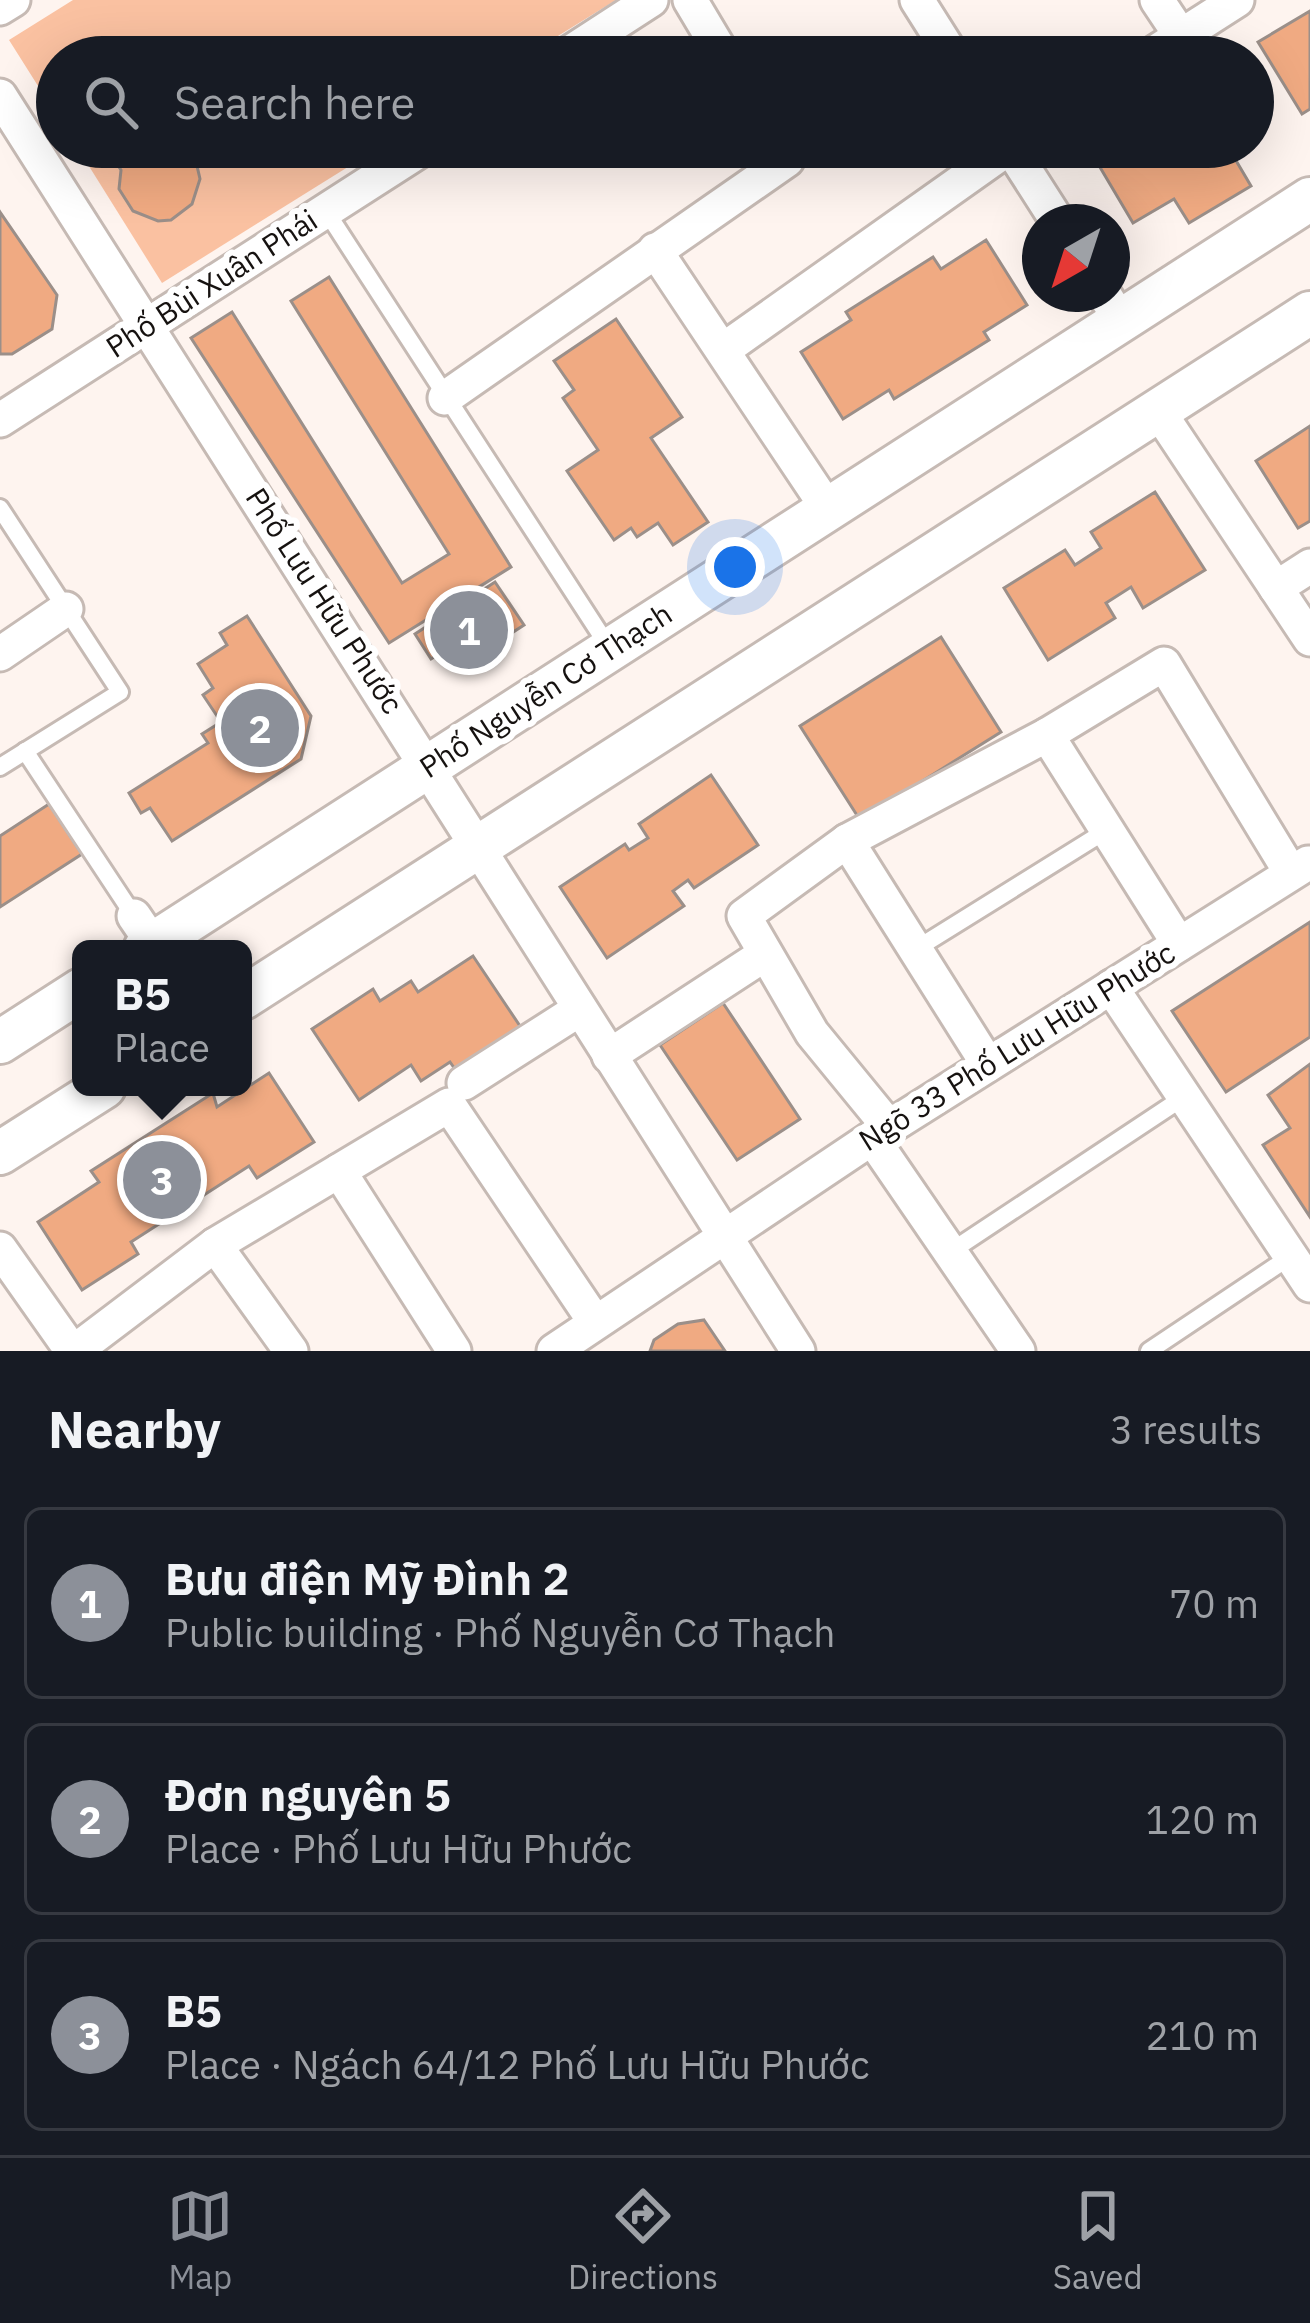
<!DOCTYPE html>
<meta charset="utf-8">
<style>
:root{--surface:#171b24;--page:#20242c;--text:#f1f3f6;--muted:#9ea1a6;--line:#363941;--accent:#8c9099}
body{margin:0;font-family:"IBM Plex Sans",sans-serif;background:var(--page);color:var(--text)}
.compass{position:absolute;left:1022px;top:204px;width:108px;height:108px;border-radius:50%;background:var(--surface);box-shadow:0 12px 48px #0002;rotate:219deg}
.you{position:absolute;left:735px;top:567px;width:42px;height:42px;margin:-30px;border:9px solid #fff;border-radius:50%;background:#1a73e8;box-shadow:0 0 0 18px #1a73e833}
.badge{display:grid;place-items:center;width:78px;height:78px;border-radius:50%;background:var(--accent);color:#fff;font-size:39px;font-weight:700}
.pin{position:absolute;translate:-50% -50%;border:6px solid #fff;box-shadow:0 3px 12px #0006}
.popup{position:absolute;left:72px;top:940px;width:180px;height:156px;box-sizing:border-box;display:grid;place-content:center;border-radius:18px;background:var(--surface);filter:drop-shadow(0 3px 9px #0005);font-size:39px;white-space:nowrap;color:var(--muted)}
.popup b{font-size:45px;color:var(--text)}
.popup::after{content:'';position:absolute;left:50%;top:100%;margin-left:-24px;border:24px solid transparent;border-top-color:var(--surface)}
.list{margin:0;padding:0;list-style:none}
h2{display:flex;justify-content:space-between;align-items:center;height:156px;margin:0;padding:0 48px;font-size:51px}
h2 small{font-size:39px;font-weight:400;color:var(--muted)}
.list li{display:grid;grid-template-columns:78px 1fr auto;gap:36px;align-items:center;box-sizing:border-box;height:192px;margin:0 24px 24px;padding:0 24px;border:3px solid var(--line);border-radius:18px}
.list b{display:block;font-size:45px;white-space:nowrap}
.list p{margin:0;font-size:39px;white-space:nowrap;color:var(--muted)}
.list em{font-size:39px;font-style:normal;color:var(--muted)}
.icon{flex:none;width:66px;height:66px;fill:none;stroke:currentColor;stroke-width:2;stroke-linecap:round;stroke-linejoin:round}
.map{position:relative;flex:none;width:1310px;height:1351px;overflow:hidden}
.search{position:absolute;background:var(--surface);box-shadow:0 12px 48px #0002;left:36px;right:36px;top:36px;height:132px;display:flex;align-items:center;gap:30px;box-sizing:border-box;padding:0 42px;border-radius:66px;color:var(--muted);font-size:45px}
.sheet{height:804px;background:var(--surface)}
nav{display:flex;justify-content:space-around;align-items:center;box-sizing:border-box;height:168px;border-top:3px solid var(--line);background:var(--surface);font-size:33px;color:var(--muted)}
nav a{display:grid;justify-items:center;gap:6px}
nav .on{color:var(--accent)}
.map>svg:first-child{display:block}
</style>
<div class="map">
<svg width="1310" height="1351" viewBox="0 0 1310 1351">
<rect width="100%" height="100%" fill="#fef4ef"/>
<g fill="#fac1a1">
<path d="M 73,0 L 616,0 L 524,57 L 57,57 L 57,116 L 9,40 Z"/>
<path d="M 77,147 L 380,147 L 162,283 Z"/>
</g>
<g fill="#f0aa82" stroke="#9b8f89" stroke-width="3">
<path d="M 1310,11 L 1310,109 L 1302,114 L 1258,42 Z"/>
<path d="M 106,147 L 181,147 L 197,166 L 200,179 L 192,204 L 171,220 L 158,221 L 133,211 L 119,189 L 121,170 Z"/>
<path d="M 1088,147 L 1228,147 L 1251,186 L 1189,223 L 1174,199 L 1133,223 Z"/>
<path d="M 0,212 L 57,295 L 52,329 L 12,354 L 0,354 Z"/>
<path d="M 986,240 L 1027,305 L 984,332 L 989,340 L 894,399 L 889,390 L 843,419 L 801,352 L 851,320 L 846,312 L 933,257 L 941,269 Z"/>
<path d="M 329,277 L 511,567 L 389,643 L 191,338 L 232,312 L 402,583 L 449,554 L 291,301 Z"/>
<path d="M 616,319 L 682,417 L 651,438 L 708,522 L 673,545 L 658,523 L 637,537 L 631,528 L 614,540 L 567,471 L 598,450 L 563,398 L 574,390 L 554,361 Z"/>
<path d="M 1310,426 L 1310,521 L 1298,528 L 1256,461 Z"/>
<path d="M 1155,492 L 1205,570 L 1143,608 L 1131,587 L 1106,603 L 1115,618 L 1048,660 L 1004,588 L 1065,550 L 1075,565 L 1101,548 L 1091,532 Z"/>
<path d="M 495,582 L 524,625 L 456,669 L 444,651 L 431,659 L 415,634 Z"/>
<path d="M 247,616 L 311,716 L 301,759 L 172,841 L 150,808 L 141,813 L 129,793 L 208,743 L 202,734 L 221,722 L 203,695 L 213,688 L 198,664 L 227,645 L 220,633 Z"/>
<path d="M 941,637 L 1001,732 L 860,820 L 800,726 Z"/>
<path d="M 711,775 L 758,845 L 694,888 L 688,880 L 673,891 L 684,906 L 607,958 L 560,887 L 625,844 L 629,850 L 648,838 L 639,824 Z"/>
<path d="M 49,804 L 82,854 L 0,907 L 0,836 Z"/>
<path d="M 1310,922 L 1310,1037 L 1226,1092 L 1172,1011 Z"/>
<path d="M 473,956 L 522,1029 L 457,1072 L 450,1062 L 421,1081 L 411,1065 L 359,1100 L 312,1029 L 373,989 L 380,1001 L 411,981 L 418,992 Z"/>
<path d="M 723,1003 L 800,1119 L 737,1160 L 660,1045 Z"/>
<path d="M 1310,1064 L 1310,1217 L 1263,1145 L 1290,1128 L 1268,1095 Z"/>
<path d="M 269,1073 L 314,1142 L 257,1178 L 249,1166 L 131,1242 L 138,1254 L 82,1290 L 38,1222 L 99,1182 L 91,1171 L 213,1093 L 217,1107 Z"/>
<path d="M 704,1320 L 725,1351 L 650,1351 L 654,1340 L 678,1324 Z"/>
</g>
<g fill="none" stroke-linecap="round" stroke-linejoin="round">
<defs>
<g id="service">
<path d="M 326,211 L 610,649"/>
<path d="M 0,508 L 120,692 L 0,767"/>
<path d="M 25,751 L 134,916"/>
<path d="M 916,949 L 1107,830"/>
<path d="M 950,1252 L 1184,1097"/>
<path d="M 1149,1351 L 1291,1256"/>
</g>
<g id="minor">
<path d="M 690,0 L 724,57"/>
<path d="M 917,0 L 953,57"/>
<path d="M 1157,0 L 1181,36"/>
<path d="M 0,8 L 13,0"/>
<path d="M 563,57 L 651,0"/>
<path d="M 1148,57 L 1237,0"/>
<path d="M 0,96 L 798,1351"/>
<path d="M 1010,147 L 1058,222"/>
<path d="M 655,250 L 828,509"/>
<path d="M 1104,294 L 1121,321"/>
<path d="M 726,348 L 1010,147"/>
<path d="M 445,398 L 787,160 L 779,147"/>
<path d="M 1159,412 L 1310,639"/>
<path d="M 0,420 L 425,147"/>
<path d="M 1276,588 L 1310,566"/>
<path d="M 0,654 L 66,609"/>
<path d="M 1047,735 L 1179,944"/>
<path d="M 847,841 L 987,1063"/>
<path d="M 134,916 L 153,944"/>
<path d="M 1111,987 L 1310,1285"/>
<path d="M 609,1056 L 762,956"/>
<path d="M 464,1083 L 580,1009"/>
<path d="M 889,1127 L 812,1033 L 744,916 L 847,841 L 1047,735 L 1164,664 L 1291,873"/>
<path d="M 872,1138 L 1018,1351"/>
<path d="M 339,1171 L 454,1351"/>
<path d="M 215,1245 L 291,1351"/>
<path d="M 0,1249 L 72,1351"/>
<path d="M 75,1351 L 215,1245 L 449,1105 L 595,1322"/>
<path d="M 554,1351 L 872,1138 L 1308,863"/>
</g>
<g id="tertiary">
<path d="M 145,949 L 1310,199"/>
<path d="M 243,998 L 1310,313"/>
<path d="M 0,1042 L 81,990"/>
<path d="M 0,1153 L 104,1087"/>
</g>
</defs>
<use href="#service" stroke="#c6bab4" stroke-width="22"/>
<use href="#minor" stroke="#c6bab4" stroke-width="39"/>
<use href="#tertiary" stroke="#c6bab4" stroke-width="48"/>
<use href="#service" stroke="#fff" stroke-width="16"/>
<use href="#minor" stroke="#fff" stroke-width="33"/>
<use href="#tertiary" stroke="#fff" stroke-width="42"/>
</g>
<g text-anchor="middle" stroke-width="12" stroke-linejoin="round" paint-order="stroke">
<g font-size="30" fill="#161210" stroke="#fff">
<text transform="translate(212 284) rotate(-33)" y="10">Phố Bùi Xuân Phái</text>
<text transform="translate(324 601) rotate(57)" y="10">Phố Lưu Hữu Phước</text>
<text transform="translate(546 691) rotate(-33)" y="10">Phố Nguyễn Cơ Thạch</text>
<text transform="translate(1017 1047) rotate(-32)" y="10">Ngõ 33 Phố Lưu Hữu Phước</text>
</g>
</g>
</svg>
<svg class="compass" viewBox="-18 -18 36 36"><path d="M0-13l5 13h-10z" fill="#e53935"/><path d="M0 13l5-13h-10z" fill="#9ea1a6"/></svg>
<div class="you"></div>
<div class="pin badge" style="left:469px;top:630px">1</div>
<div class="pin badge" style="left:260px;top:728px">2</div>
<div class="pin badge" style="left:162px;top:1180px">3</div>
<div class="popup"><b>B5</b>Place</div>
<div class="search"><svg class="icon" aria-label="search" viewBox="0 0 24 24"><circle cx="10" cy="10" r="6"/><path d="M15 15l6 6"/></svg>Search here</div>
</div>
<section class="sheet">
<h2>Nearby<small>3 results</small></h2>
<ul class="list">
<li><span class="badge">1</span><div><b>Bưu điện Mỹ Đình 2</b><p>Public building · Phố Nguyễn Cơ Thạch</p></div><em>70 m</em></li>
<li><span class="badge">2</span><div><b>Đơn nguyên 5</b><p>Place · Phố Lưu Hữu Phước</p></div><em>120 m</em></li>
<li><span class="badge">3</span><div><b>B5</b><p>Place · Ngách 64/12 Phố Lưu Hữu Phước</p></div><em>210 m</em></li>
</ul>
</section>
<nav>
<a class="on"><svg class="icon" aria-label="map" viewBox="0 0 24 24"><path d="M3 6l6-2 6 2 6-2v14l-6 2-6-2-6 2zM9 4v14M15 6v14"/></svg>Map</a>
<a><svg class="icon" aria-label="directions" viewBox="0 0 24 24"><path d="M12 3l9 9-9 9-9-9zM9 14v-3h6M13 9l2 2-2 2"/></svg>Directions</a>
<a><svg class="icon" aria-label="saved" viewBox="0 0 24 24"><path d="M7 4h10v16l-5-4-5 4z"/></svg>Saved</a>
</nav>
